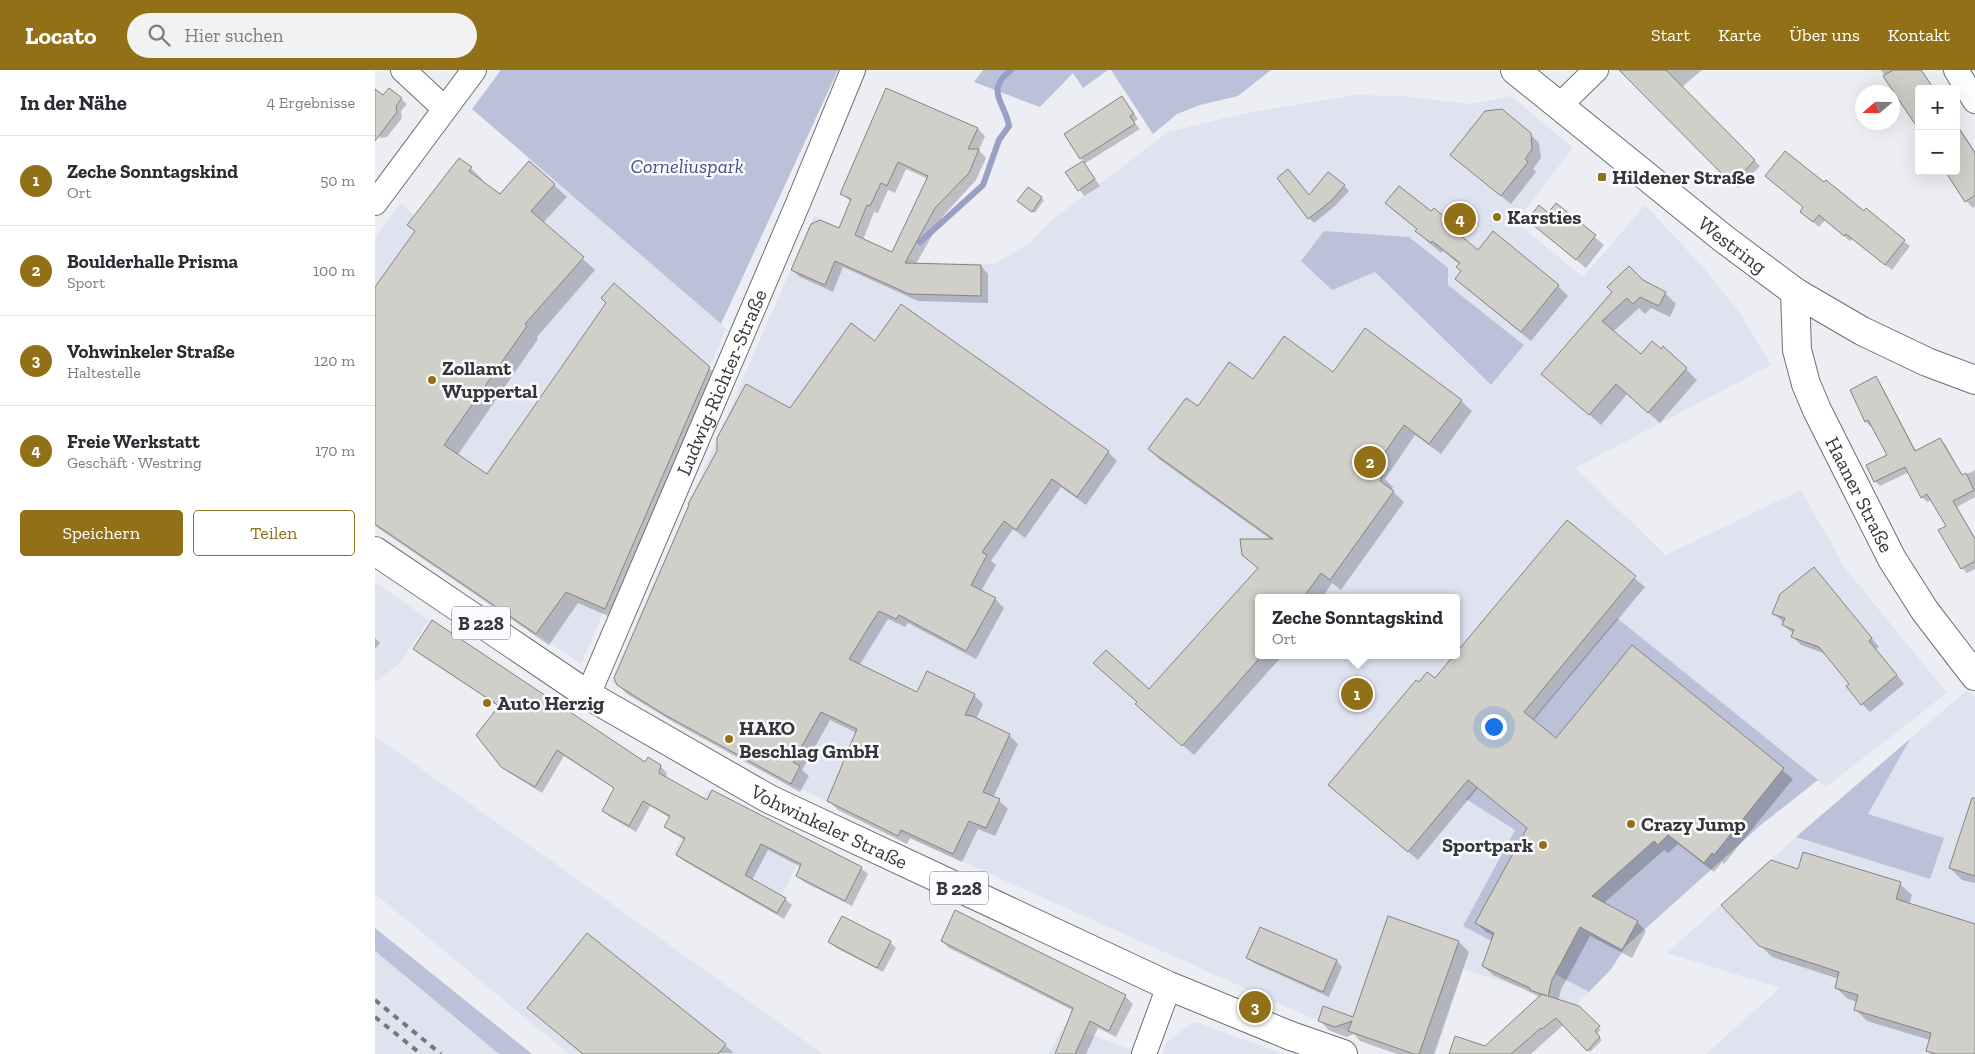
<!DOCTYPE html>
<html lang="de">
<meta charset="utf-8">
<style>
:root{--surface:#fff;--page:#f2f2f3;--text:#2b2b33;--muted:#7c7c81;--line:#e1e1e2;--accent:#927017}
body{margin:0;font-family:"Zilla Slab",serif;background:var(--page);color:var(--text)}
.controls{position:absolute;right:15px;top:15px;display:grid;overflow:hidden;border-radius:5px;box-shadow:0 5px 20px #0002}
.controls button{width:45px;height:45px;display:grid;place-items:center;padding:0;border:0;border-bottom:1px solid var(--line);background:var(--surface);color:var(--text);font:25px sans-serif}
.compass{position:absolute;left:1480px;top:15px;width:45px;height:45px;border-radius:50%;background:var(--surface);box-shadow:0 5px 20px #0002;rotate:250deg}
.you{position:absolute;left:1118px;top:656px;width:18px;height:18px;margin:-12px;border:4px solid #fff;border-radius:50%;background:#1a73e8;box-shadow:0 0 0 8px #1a73e833}
.badge{display:grid;place-items:center;width:32px;height:32px;border-radius:50%;background:var(--accent);color:#fff;font-size:16px;font-weight:700}
.pin{position:absolute;translate:-50% -50%;border:2px solid #fff;box-shadow:0 1px 5px #0006}
.popup{position:absolute;left:880px;top:524px;width:205px;height:65px;box-sizing:border-box;display:grid;place-content:center;border-radius:5px;background:var(--surface);filter:drop-shadow(0 1px 4px #0005);font-size:16px;white-space:nowrap;color:var(--muted)}
.popup b{font-size:19px;color:var(--text)}
.popup::after{content:'';position:absolute;left:50%;top:100%;margin-left:-10px;border:10px solid transparent;border-top-color:var(--surface)}
.list{margin:0;padding:0;list-style:none}
h2{display:flex;justify-content:space-between;align-items:center;height:65px;margin:0;padding:0 20px;font-size:21px}
h2 small{font-size:16px;font-weight:400;color:var(--muted)}
.list li{display:grid;grid-template-columns:32px 1fr auto;gap:15px;align-items:center;box-sizing:border-box;height:90px;padding:0 20px;border-top:1px solid var(--line)}
.list b{display:block;font-size:19px;white-space:nowrap}
.list p{margin:0;font-size:16px;white-space:nowrap;color:var(--muted)}
.list em{font-size:16px;font-style:normal;color:var(--muted)}
.actions{display:flex;gap:10px;padding:15px 20px}
.actions a{flex:1;padding:11px 0;border:1px solid var(--accent);border-radius:5px;text-align:center;font-size:18px;color:var(--accent)}
.actions .main{background:var(--accent);color:#fff}
.icon{flex:none;width:28px;height:28px;fill:none;stroke:currentColor;stroke-width:2;stroke-linecap:round;stroke-linejoin:round}
.map{position:relative;flex:none;width:1600px;height:984px;overflow:hidden}
header{display:flex;align-items:center;gap:30px;box-sizing:border-box;height:70px;padding:0 25px;background:var(--accent);color:#fff}
header strong{font-size:24px}
nav{display:flex;gap:28px;margin-inline-start:auto;font-size:18px}
.search{width:350px;height:45px;background:var(--page);display:flex;align-items:center;gap:12px;box-sizing:border-box;padding:0 18px;border-radius:28px;color:var(--muted);font-size:19px}
main{display:flex}
aside{flex:1;background:var(--surface)}
.map>svg:first-child{display:block}
</style>
<header>
<strong>Locato</strong>
<div class="search"><svg class="icon" aria-label="search" viewBox="0 0 24 24"><circle cx="10" cy="10" r="6"/><path d="M15 15l6 6"/></svg>Hier suchen</div>
<nav><a>Start</a><a>Karte</a><a>Über uns</a><a>Kontakt</a></nav>
</header>
<main>
<aside>
<h2>In der Nähe<small>4 Ergebnisse</small></h2>
<ul class="list">
<li><span class="badge">1</span><div><b>Zeche Sonntagskind</b><p>Ort</p></div><em>50 m</em></li>
<li><span class="badge">2</span><div><b>Boulderhalle Prisma</b><p>Sport</p></div><em>100 m</em></li>
<li><span class="badge">3</span><div><b>Vohwinkeler Straße</b><p>Haltestelle</p></div><em>120 m</em></li>
<li><span class="badge">4</span><div><b>Freie Werkstatt</b><p>Geschäft · Westring</p></div><em>170 m</em></li>
</ul>
<div class="actions"><a class="main">Speichern</a><a>Teilen</a></div>
</aside>
<div class="map">
<svg width="1600" height="984" viewBox="0 0 1600 984">
<rect width="100%" height="100%" fill="#eceef4"/>
<g fill="#dfe3f0" fill-rule="evenodd">
<path d="M 982,25 L 1025,26 L 1097,34 L 1136,26 L 1198,78 L 1141,152 L 1208,207 L 1270,135 L 1330,199 L 1367,246 L 1396,295 L 1200,398 L 1291,485 L 1426,420 L 1470,498 L 1572,623 L 1451,717 L 1242,548 L 1140,760 L 1089,856 L 1214,922 L 1201,935 L 1088,899 L 1061,984 L 1039,984 L 932,946 L 416,715 L 236,612 L 439,146 L 541,192 L 620,194 L 654,173 L 678,149 L 793,62 L 867,44 ZM 1000,202 L 1073,215 L 1149,275 L 1115,315 ZM 883,528 L 1081,528 L 1081,585 L 883,585 Z"/>
<path d="M 155,88 L 351,259 L 206,594 L 0,453 L 0,167 L 26,133 L 76,180 Z"/>
<path d="M 0,512 L 54,550 L 25,593 L 0,613 Z"/>
<path d="M 1592,620 L 1600,627 L 1600,984 L 1331,984 L 1405,918 L 1292,883 L 1421,767 Z"/>
<path d="M 0,666 L 320,893 L 448,984 L 194,984 L 0,824 Z"/>
<path d="M 332,720 L 432,773 L 399,843 L 298,783 Z"/>
<path d="M 0,881 L 63,934 L 124,984 L 0,984 Z"/>
<path d="M 819,952 L 909,984 L 787,984 L 792,972 Z"/>
<path d="M 689,955 L 758,980 L 756,984 L 673,984 Z"/>
</g>
<g fill="#bac1d8">
<path d="M 126,0 L 463,0 L 346,254 L 97,39 Z"/>
<path d="M 608,0 L 733,0 L 708,18 L 698,3 L 665,37 L 599,12 Z"/>
<path d="M 736,0 L 896,0 L 863,26 L 825,35 L 802,44 L 778,64 Z"/>
<path d="M 949,161 L 1034,167 L 1073,198 L 1073,215 L 1149,275 L 1116,315 L 1000,202 L 957,220 L 926,191 Z"/>
<path d="M 1242,548 L 1443,710 L 1387,754 L 1250,877 L 1237,898 L 1214,922 L 1088,856 L 1140,760 L 1091,729 Z"/>
<path d="M 1535,669 L 1493,744 L 1569,768 L 1555,809 L 1421,767 Z"/>
<path d="M 0,858 L 157,984 L 124,984 L 0,881 Z"/>
</g>
<g fill="#0003" fill-rule="evenodd">
<path d="M 1260,0 L 1327,0 L 1307,17 L 1385,96 L 1363,118 L 1253,7 Z"/>
<path d="M 1506,0 L 1547,0 L 1559,19 L 1544,19 L 1544,58 Z"/>
<path d="M 14,19 L 32,34 L 26,41 L 27,48 L 12,67 L 6,68 L 0,63 L 0,21 L 8,27 Z"/>
<path d="M 512,19 L 603,59 L 610,66 L 604,80 L 611,88 L 601,110 L 568,146 L 541,194 L 606,196 L 613,204 L 613,233 L 543,231 L 468,197 L 458,222 L 425,207 L 417,200 L 465,160 L 476,132 L 467,123 ZM 531,99 L 553,109 L 517,183 L 488,170 L 499,142 L 503,143 L 513,120 L 520,123 Z"/>
<path d="M 747,27 L 763,49 L 759,52 L 765,59 L 709,94 L 725,116 L 709,126 L 692,103 L 709,91 L 706,88 Z"/>
<path d="M 1581,53 L 1600,81 L 1600,136 L 1598,138 L 1591,131 L 1581,101 Z"/>
<path d="M 1155,64 L 1164,73 L 1166,88 L 1158,99 L 1161,102 L 1136,134 L 1086,93 Z"/>
<path d="M 96,98 L 108,110 L 107,112 L 125,125 L 179,115 L 192,127 L 168,153 L 220,200 L 162,267 L 163,269 L 82,386 L 112,406 L 232,233 L 334,298 L 347,310 L 242,550 L 203,533 L 174,575 L 0,456 L 0,220 L 41,162 L 34,155 Z"/>
<path d="M 969,116 L 974,121 L 961,135 L 939,153 L 934,148 L 934,127 Z"/>
<path d="M 666,128 L 669,130 L 660,143 L 646,134 Z"/>
<path d="M 1181,134 L 1229,175 L 1211,198 L 1162,158 Z"/>
<path d="M 1430,138 L 1489,142 L 1535,176 L 1517,200 L 1477,169 L 1475,171 L 1450,150 L 1444,157 L 1432,147 Z"/>
<path d="M 1022,143 L 1057,143 L 1073,152 L 1084,162 L 1082,164 L 1103,181 L 1183,216 L 1193,226 L 1156,271 L 1092,219 L 1082,208 L 1087,202 L 1085,195 L 1068,181 L 1066,183 L 1052,171 L 1042,161 L 1043,160 Z"/>
<path d="M 1268,212 L 1290,223 L 1301,234 L 1295,247 L 1276,238 L 1270,244 L 1264,238 L 1238,262 L 1266,286 L 1311,299 L 1322,310 L 1285,353 L 1252,324 L 1226,355 L 1168,304 Z"/>
<path d="M 501,273 L 733,382 L 742,391 L 711,435 L 686,417 L 650,468 L 638,459 L 616,491 L 621,495 L 606,521 L 620,529 L 629,538 L 601,589 L 533,553 L 530,557 L 513,549 L 484,596 L 543,624 L 599,625 L 608,634 L 601,649 L 634,665 L 643,674 L 618,728 L 624,731 L 633,739 L 620,766 L 603,759 L 587,792 L 535,768 L 532,774 L 463,740 L 454,731 L 482,663 L 455,650 L 427,700 L 434,706 L 425,722 L 300,653 L 252,624 L 243,615 L 415,340 Z"/>
<path d="M 958,304 L 1086,331 L 1097,341 L 1066,384 L 1040,365 L 1010,409 L 1018,417 L 1016,420 L 1029,432 L 966,520 L 957,513 L 947,528 L 883,528 L 883,585 L 908,585 L 819,685 L 773,645 L 775,620 L 884,499 L 868,484 L 898,471 L 785,390 L 774,379 L 823,338 L 878,311 Z"/>
<path d="M 1500,308 L 1505,313 L 1541,381 L 1564,369 L 1570,374 L 1588,406 L 1600,400 L 1600,427 L 1582,437 L 1600,468 L 1600,499 L 1592,503 L 1587,498 L 1565,461 L 1573,456 L 1557,430 L 1552,432 L 1547,427 L 1534,402 L 1505,416 L 1500,411 L 1513,385 L 1498,356 L 1496,357 L 1491,352 Z"/>
<path d="M 1192,451 L 1270,517 L 1158,651 L 1181,670 L 1257,577 L 1418,709 L 1349,794 L 1347,792 L 1339,802 L 1303,774 L 1293,783 L 1289,780 L 1228,834 L 1262,852 L 1271,861 L 1257,888 L 1215,866 L 1186,920 L 1183,931 L 1198,939 L 1200,934 L 1226,960 L 1221,964 L 1227,970 L 1215,982 L 1192,958 L 1196,948 L 1156,984 L 1075,984 L 1110,977 L 1165,928 L 1161,925 L 1118,905 L 1108,896 L 1119,866 L 1111,862 L 1101,852 L 1153,759 L 1103,718 L 1043,790 L 955,715 L 1044,614 L 1060,610 Z"/>
<path d="M 1439,498 L 1504,577 L 1501,579 L 1529,614 L 1495,642 L 1487,634 L 1476,614 L 1451,584 L 1426,575 L 1418,567 L 1419,564 L 1408,555 L 1409,553 L 1399,544 Z"/>
<path d="M 0,568 L 5,573 L 0,579 Z"/>
<path d="M 40,578 L 271,694 L 285,696 L 292,703 L 291,708 L 333,731 L 486,798 L 493,804 L 477,836 L 429,812 L 422,806 L 426,797 L 393,780 L 377,810 L 410,829 L 417,835 L 409,849 L 309,791 L 303,785 L 310,770 L 297,763 L 290,756 L 295,748 L 275,736 L 261,762 L 235,747 L 228,741 L 240,719 L 189,686 L 167,723 L 133,702 L 126,695 L 125,637 L 46,585 Z"/>
<path d="M 1600,738 L 1600,813 L 1587,810 L 1575,798 Z"/>
<path d="M 1424,800 L 1525,814 L 1537,825 L 1534,834 L 1600,855 L 1600,984 L 1556,984 L 1552,980 L 1555,970 L 1492,951 L 1480,939 L 1482,932 L 1473,929 L 1461,918 L 1464,909 L 1397,887 L 1385,875 Z"/>
<path d="M 886,858 L 962,891 L 967,897 L 954,927 L 879,893 L 873,888 Z"/>
<path d="M 567,871 L 750,926 L 758,934 L 741,967 L 723,958 L 711,984 L 682,984 L 699,941 L 574,878 Z"/>
<path d="M 455,872 L 515,872 L 521,878 L 508,902 L 461,878 Z"/>
<path d="M 1084,872 L 1094,882 L 1059,984 L 1022,984 L 985,971 L 979,964 L 972,967 L 955,961 L 944,950 L 979,949 Z"/>
<path d="M 153,938 L 350,975 L 359,983 L 207,984 Z"/>
</g>
<g fill="none" stroke-linecap="round" stroke-linejoin="round">
<path stroke="#98a1c5" stroke-width="6" d="M 545,172 L 608,115 L 624,70 L 634,56 C 630,32 609,21 636,0"/>
</g>
<g fill="#d1cfc9" stroke="#87847f" fill-rule="evenodd">
<path d="M 1244,0 L 1291,0 L 1380,90 L 1357,114 Z"/>
<path d="M 1518,0 L 1546,0 L 1559,19 L 1544,19 L 1544,60 L 1508,6 Z"/>
<path d="M 14,18 L 27,28 L 21,36 L 22,42 L 0,71 L 0,19 L 8,25 Z"/>
<path d="M 511,18 L 603,58 L 593,79 L 604,79 L 594,103 L 560,138 L 530,193 L 606,195 L 606,226 L 534,224 L 460,191 L 450,215 L 416,200 L 436,154 L 445,150 L 464,158 L 476,129 L 465,124 ZM 523,92 L 553,106 L 517,182 L 480,165 L 492,135 L 495,136 L 506,113 L 512,116 Z"/>
<path d="M 747,26 L 759,44 L 755,46 L 760,54 L 705,89 L 689,64 Z"/>
<path d="M 1127,39 L 1156,63 L 1157,79 L 1150,89 L 1153,92 L 1126,126 L 1075,85 L 1110,41 Z"/>
<path d="M 1581,54 L 1600,83 L 1600,125 L 1590,132 L 1570,101 L 1581,101 Z"/>
<path d="M 1410,81 L 1449,112 L 1451,110 L 1489,141 L 1491,138 L 1530,170 L 1510,195 L 1471,164 L 1469,166 L 1444,145 L 1438,152 L 1425,142 L 1428,137 L 1390,106 Z"/>
<path d="M 84,88 L 97,97 L 94,101 L 125,124 L 154,91 L 180,114 L 156,141 L 209,187 L 150,254 L 152,256 L 69,375 L 112,404 L 231,233 L 226,228 L 239,213 L 335,297 L 230,539 L 191,522 L 161,564 L 0,454 L 0,217 L 40,161 L 32,155 Z"/>
<path d="M 708,91 L 720,109 L 703,121 L 690,102 Z"/>
<path d="M 913,99 L 934,125 L 953,102 L 970,115 L 956,131 L 933,149 L 902,108 Z"/>
<path d="M 1024,116 L 1056,141 L 1059,138 L 1074,151 L 1072,154 L 1103,180 L 1118,161 L 1184,215 L 1146,262 L 1080,209 L 1086,201 L 1081,197 L 1085,193 L 1057,171 L 1056,173 L 1040,161 L 1042,159 L 1010,133 Z"/>
<path d="M 653,117 L 667,127 L 657,142 L 642,131 Z"/>
<path d="M 1181,133 L 1221,165 L 1201,190 L 1152,150 L 1164,135 L 1173,143 Z"/>
<path d="M 1254,196 L 1268,210 L 1291,222 L 1284,236 L 1265,227 L 1258,234 L 1252,228 L 1227,251 L 1266,284 L 1277,271 L 1286,279 L 1288,276 L 1312,298 L 1273,343 L 1241,314 L 1214,345 L 1166,304 L 1237,222 L 1232,217 Z"/>
<path d="M 526,234 L 734,381 L 702,427 L 677,409 L 641,460 L 629,451 L 607,482 L 612,485 L 596,515 L 621,528 L 591,581 L 524,545 L 521,549 L 504,541 L 474,589 L 542,622 L 552,601 L 600,624 L 590,645 L 597,646 L 635,664 L 608,722 L 625,729 L 611,758 L 594,751 L 578,784 L 526,760 L 523,766 L 452,731 L 482,659 L 446,642 L 418,692 L 425,696 L 416,714 L 290,645 L 242,615 L 239,608 L 314,435 L 313,434 L 342,381 L 342,368 L 371,314 L 415,338 L 476,253 L 500,271 Z"/>
<path d="M 990,258 L 1087,330 L 1054,374 L 1029,355 L 999,398 L 1008,405 L 1005,411 L 1019,421 L 955,510 L 946,503 L 928,528 L 883,528 L 883,590 L 807,676 L 760,634 L 762,632 L 718,593 L 731,580 L 774,619 L 883,498 L 867,485 L 865,469 L 898,469 L 773,379 L 811,328 L 823,336 L 854,292 L 878,309 L 909,266 L 958,302 Z"/>
<path d="M 1501,306 L 1540,381 L 1565,368 L 1587,405 L 1591,403 L 1599,420 L 1578,431 L 1600,469 L 1600,491 L 1586,499 L 1563,460 L 1571,456 L 1552,424 L 1546,428 L 1530,397 L 1499,412 L 1491,395 L 1512,385 L 1493,350 L 1490,352 L 1475,320 Z"/>
<path d="M 1192,450 L 1261,506 L 1149,642 L 1181,668 L 1257,575 L 1409,698 L 1339,785 L 1337,783 L 1329,793 L 1293,765 L 1283,775 L 1279,771 L 1217,826 L 1263,851 L 1247,880 L 1205,857 L 1177,910 L 1173,926 L 1204,936 L 1225,956 L 1220,961 L 1225,967 L 1212,981 L 1181,948 L 1167,959 L 1166,958 L 1136,984 L 1074,984 L 1080,966 L 1110,976 L 1167,924 L 1172,926 L 1155,920 L 1155,918 L 1107,896 L 1119,863 L 1100,853 L 1152,758 L 1093,710 L 1033,782 L 953,715 L 1041,610 L 1044,612 L 1052,602 L 1060,608 Z"/>
<path d="M 1439,497 L 1497,568 L 1494,571 L 1522,605 L 1486,635 L 1471,616 L 1474,614 L 1444,577 L 1416,567 L 1419,560 L 1407,555 L 1410,548 L 1397,544 L 1405,524 Z"/>
<path d="M 57,550 L 270,692 L 273,687 L 286,695 L 284,703 L 332,730 L 337,720 L 487,797 L 470,831 L 421,806 L 426,794 L 386,774 L 370,805 L 411,828 L 402,843 L 301,785 L 310,768 L 289,757 L 295,746 L 268,731 L 254,756 L 227,741 L 239,718 L 182,680 L 160,717 L 126,697 L 101,665 L 124,636 L 38,579 Z"/>
<path d="M 1597,728 L 1600,728 L 1600,806 L 1574,798 Z"/>
<path d="M 1428,782 L 1526,812 L 1521,829 L 1600,854 L 1600,984 L 1561,984 L 1551,981 L 1556,963 L 1479,940 L 1483,925 L 1460,918 L 1464,902 L 1384,876 L 1346,835 L 1396,790 L 1423,799 Z"/>
<path d="M 580,840 L 751,925 L 734,961 L 715,951 L 700,984 L 680,984 L 698,938 L 566,871 Z"/>
<path d="M 467,846 L 516,871 L 502,898 L 453,872 Z"/>
<path d="M 1013,846 L 1084,871 L 1044,984 L 1039,984 L 973,961 L 977,951 L 960,957 L 943,951 L 948,936 L 978,947 Z"/>
<path d="M 885,857 L 962,890 L 948,922 L 871,888 Z"/>
<path d="M 212,863 L 351,974 L 343,984 L 208,984 L 152,938 Z"/>
</g>
<g fill="none" stroke-linecap="round" stroke-linejoin="round">
<defs>
<g id="street">
<path d="M 28,0 L 70,39"/>
<path d="M 1581,0 L 1600,31"/>
<path d="M 1185,35 L 1221,0"/>
<path d="M 0,133 L 99,0"/>
<path id="s1" d="M 213,625 L 424,131 L 478,0"/>
<path d="M 769,984 L 794,916"/>
</g>
<g id="secondary">
<path id="s2" d="M 1420,222 L 1422,280 L 1431,314 L 1442,340 L 1517,489 L 1550,541 L 1600,606"/>
</g>
<g id="primary">
<path id="s3" d="M 1140,0 L 1349,169 L 1420,222 L 1487,261 L 1552,292 L 1600,310"/>
<path id="s4" d="M 0,481 L 213,625 L 394,729 L 794,916 L 916,966 L 968,984"/>
</g>
</defs>
<use href="#street" stroke="#6d6f74" stroke-width="26"/>
<use href="#secondary" stroke="#6d6f74" stroke-width="30"/>
<use href="#primary" stroke="#6d6f74" stroke-width="30"/>
<use href="#street" stroke="#fff" stroke-width="24"/>
<use href="#secondary" stroke="#fff" stroke-width="28"/>
<use href="#primary" stroke="#fff" stroke-width="28"/>
<g stroke="#76777a" stroke-width="4" stroke-dasharray="6 6" stroke-linecap="butt">
<path d="M 0,930 L 66,984"/>
<path d="M 0,947 L 46,984"/>
</g>
</g>
<g fill="#927017" stroke="#fafbff" stroke-width="2">
<rect x="1222" y="102" width="10" height="10" rx="2.5"/>
<circle cx="1122" cy="147" r="5"/>
<circle cx="57" cy="310" r="5"/>
<circle cx="112" cy="633" r="5"/>
<circle cx="354" cy="669" r="5"/>
<circle cx="1256" cy="754" r="5"/>
<circle cx="1168" cy="775" r="5"/>
</g>
<g text-anchor="middle" stroke-width="5" stroke-linejoin="round" paint-order="stroke">
<g fill="#fafbff" stroke="#717174" stroke-width="1">
<rect x="77" y="536.5" width="58" height="33" rx="4"/>
<rect x="555" y="801.5" width="58" height="33" rx="4"/>
</g>
<g font-size="19" font-weight="bold" fill="#363638">
<text x="106" y="560">B 228</text>
<text x="584" y="825">B 228</text>
</g>
<g font-size="20" font-style="italic" fill="#465083" stroke="#fafbff">
<text x="312" y="103">Corneliuspark</text>
</g>
<g font-size="20" font-weight="bold" fill="#363638" stroke="#fafbff" text-anchor="start">
<text x="1237" y="114">Hildener Straße</text>
<text x="1132" y="154">Karsties</text>
<text x="67" y="305">Zollamt<tspan x="67" dy="23">Wuppertal</tspan></text>
<text x="122" y="640">Auto Herzig</text>
<text x="364" y="665">HAKO<tspan x="364" dy="23">Beschlag GmbH</tspan></text>
<text x="1266" y="761">Crazy Jump</text>
<text x="1158" y="782" text-anchor="end">Sportpark</text>
</g>
<g font-size="20" fill="#363638" stroke="#fafbff">
<text dy="7" stroke="none"><textPath href="#s3" startOffset="279">Westring</textPath></text>
<text dy="7" stroke="none"><textPath href="#s1" startOffset="340">Ludwig-Richter-Straße</textPath></text>
<text dy="7" stroke="none"><textPath href="#s2" startOffset="216">Haaner Straße</textPath></text>
<text dy="7" stroke="none"><textPath href="#s4" startOffset="532">Vohwinkeler Straße</textPath></text>
</g>
</g>
</svg>
<div class="controls">
<button>+</button>
<button>−</button>
</div>
<svg class="compass" viewBox="-18 -18 36 36"><path d="M0-13l5 13h-10z" fill="#e53935"/><path d="M0 13l5-13h-10z" fill="#7c7c81"/></svg>
<div class="you"></div>
<div class="pin badge" style="left:982px;top:624px">1</div>
<div class="popup"><b>Zeche Sonntagskind</b>Ort</div>
<div class="pin badge" style="left:995px;top:392px">2</div>
<div class="pin badge" style="left:880px;top:937px">3</div>
<div class="pin badge" style="left:1085px;top:149px">4</div>
</div>
</main>
